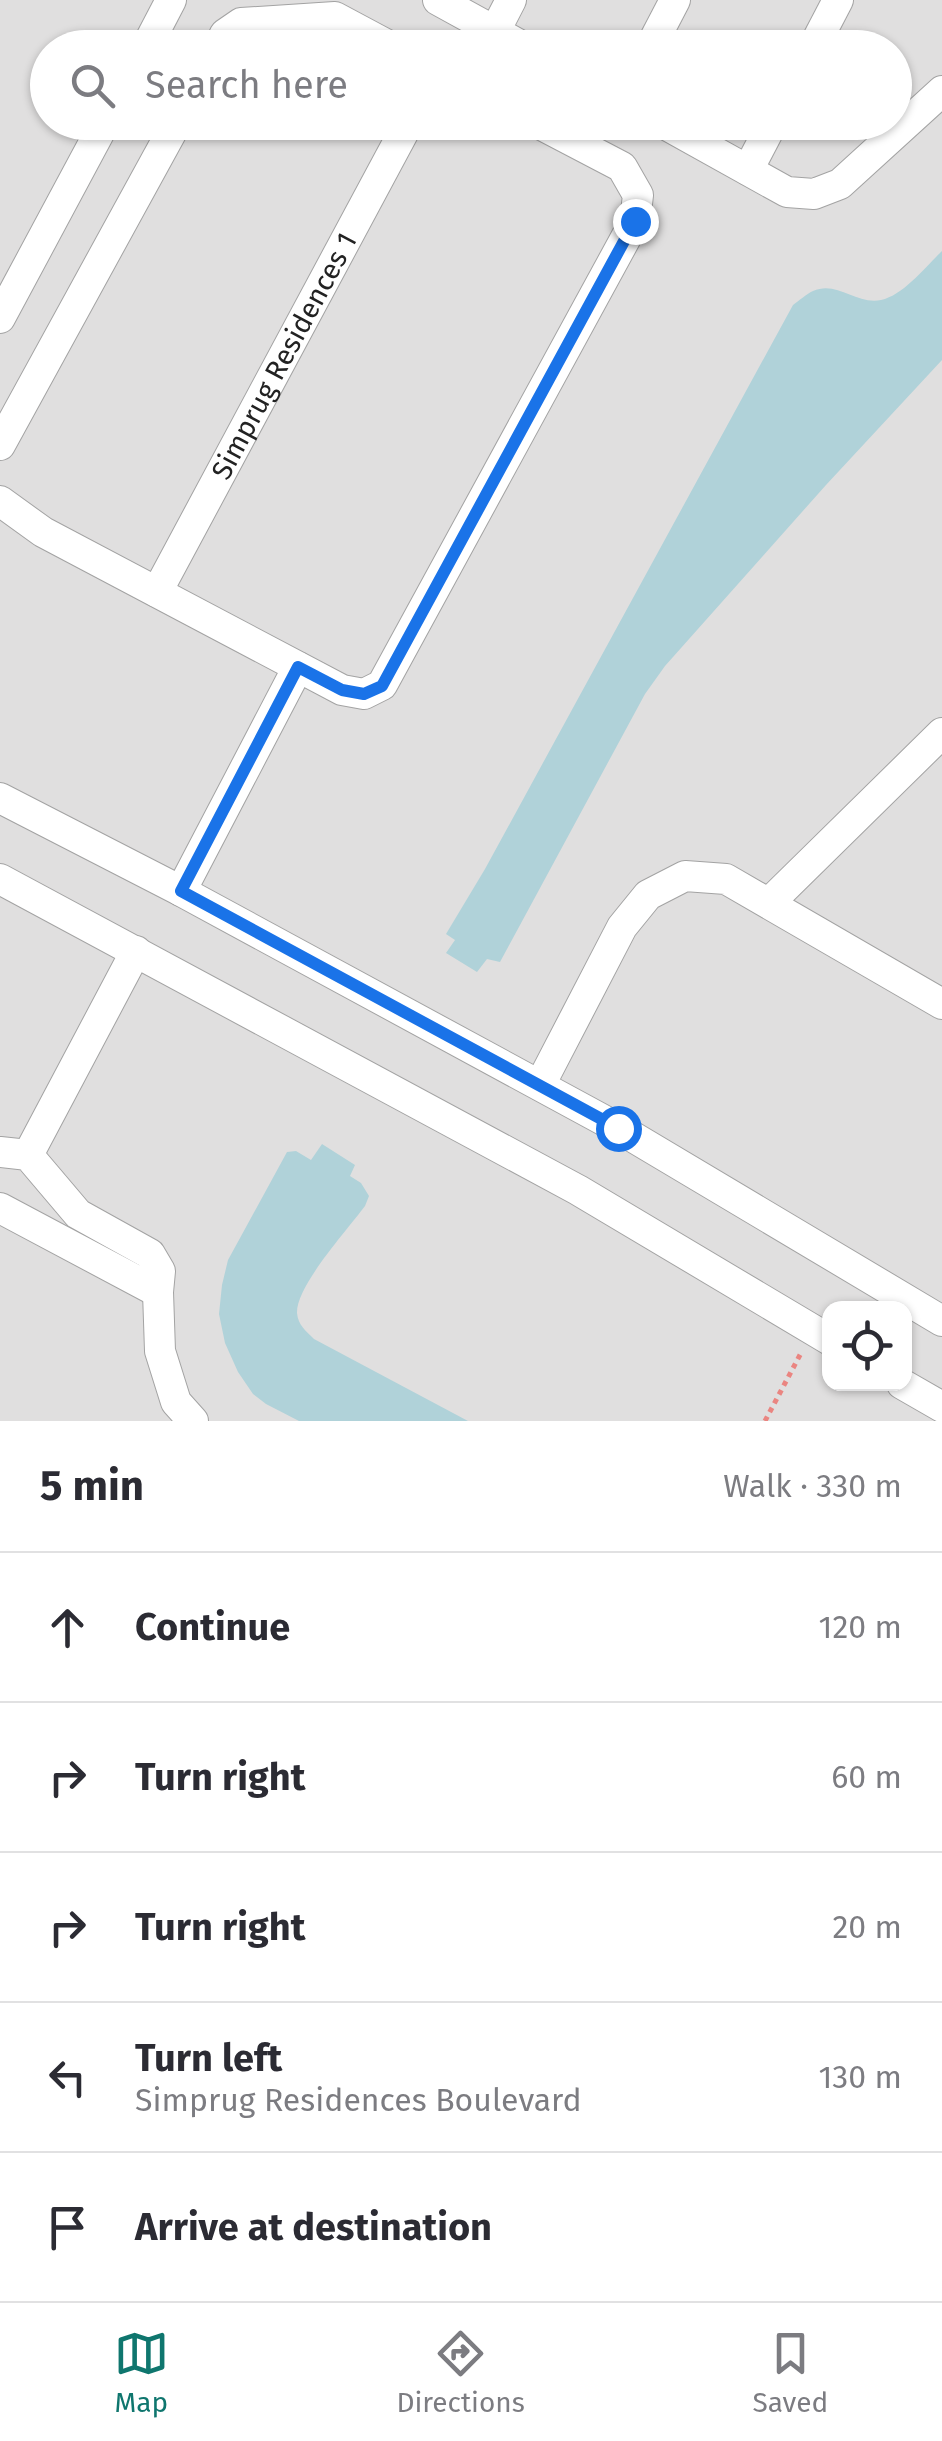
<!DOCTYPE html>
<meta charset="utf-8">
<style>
:root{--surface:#fff;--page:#f2f2f3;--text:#2b2b33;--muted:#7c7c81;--line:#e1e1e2;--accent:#0f766e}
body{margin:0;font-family:"Fira Sans",sans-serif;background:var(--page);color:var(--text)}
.controls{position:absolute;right:30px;bottom:30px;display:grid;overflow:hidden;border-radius:20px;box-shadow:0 2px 8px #0004}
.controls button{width:90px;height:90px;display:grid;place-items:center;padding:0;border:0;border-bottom:2px solid var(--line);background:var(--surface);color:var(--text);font:50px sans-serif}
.stop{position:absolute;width:30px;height:30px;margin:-22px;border:8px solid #1a73e8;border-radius:50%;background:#fff}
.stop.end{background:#1a73e8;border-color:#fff;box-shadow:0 2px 10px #0008}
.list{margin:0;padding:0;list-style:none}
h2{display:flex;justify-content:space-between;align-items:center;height:130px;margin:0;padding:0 40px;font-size:42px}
h2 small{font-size:32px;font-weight:400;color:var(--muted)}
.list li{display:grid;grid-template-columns:65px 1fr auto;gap:30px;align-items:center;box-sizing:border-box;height:150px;padding:0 40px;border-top:2px solid var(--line)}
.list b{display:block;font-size:38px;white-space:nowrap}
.list p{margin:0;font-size:32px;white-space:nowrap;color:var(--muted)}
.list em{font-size:32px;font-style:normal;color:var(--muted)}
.icon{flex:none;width:55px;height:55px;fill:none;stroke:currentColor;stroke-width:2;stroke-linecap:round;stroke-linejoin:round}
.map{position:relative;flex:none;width:942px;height:1421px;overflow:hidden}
.search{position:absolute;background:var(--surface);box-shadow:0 2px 8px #0004;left:30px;right:30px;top:30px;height:110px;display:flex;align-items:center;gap:25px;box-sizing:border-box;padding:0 35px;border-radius:55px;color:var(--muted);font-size:38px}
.sheet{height:880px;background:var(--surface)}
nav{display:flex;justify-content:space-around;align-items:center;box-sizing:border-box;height:140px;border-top:2px solid var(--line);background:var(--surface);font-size:28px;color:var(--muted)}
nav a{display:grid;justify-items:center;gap:5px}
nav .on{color:var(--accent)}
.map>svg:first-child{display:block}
</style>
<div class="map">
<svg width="942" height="1421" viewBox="0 0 942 1421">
<rect width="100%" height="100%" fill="#f1eeea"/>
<path fill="#e0dfdf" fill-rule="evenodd" d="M 0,0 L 942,0 L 942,1421 L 0,1421 ZM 48,48 L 894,48 L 894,122 L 48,122 ZM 830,1308 L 904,1308 L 904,1384 L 830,1384 Z"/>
<g fill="#b0d2d9">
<path d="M 942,251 L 942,360 L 826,485 L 665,666 L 645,694 L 500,962 L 487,959 L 477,972 L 446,953 L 455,940 L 446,934 L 485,869 L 793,305 C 799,301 806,294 813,291 C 837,280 856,305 881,300 C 904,295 925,267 942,251 Z"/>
<path d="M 322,1144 L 355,1165 L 350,1176 L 361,1183 L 369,1196 L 365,1206 C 348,1229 296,1286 297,1313 C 298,1325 306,1331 314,1339 L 468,1421 L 299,1421 L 266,1404 L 253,1394 L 238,1372 L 225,1343 L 219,1314 L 222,1285 L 228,1260 L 287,1152 L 296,1151 L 311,1160 Z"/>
</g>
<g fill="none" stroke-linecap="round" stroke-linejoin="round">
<defs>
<g id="minor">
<path d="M 438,0 L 525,48"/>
<path d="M 495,31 L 511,0"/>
<path d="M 146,48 L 171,0"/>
<path d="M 218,48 L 225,34 L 241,23 L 335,17 L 393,48"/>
<path d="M 650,48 L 675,0"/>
<path d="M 813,48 L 838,0"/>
<path d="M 661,122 L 787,192 L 814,194 L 840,184 L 942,91"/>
<path d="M 748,170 L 773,122"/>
<path d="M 0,318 L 105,122"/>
<path d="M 0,445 L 177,122"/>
<path d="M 0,501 L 43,532 L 342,690 L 364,694 L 382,685 L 635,221 L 638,195 L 622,167 L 536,122"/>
<path id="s1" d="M 157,592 L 409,122"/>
<path d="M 0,798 L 181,891 L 618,1128 L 942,1321"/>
<path d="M 0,879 L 578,1190 L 830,1340"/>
<path d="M 181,891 L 298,667"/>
<path d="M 769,903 L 942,733"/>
<path d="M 540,1085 L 622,927 L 648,895 L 685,876 L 726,879 L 942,1004"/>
<path d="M 0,1152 L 28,1155 L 78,1214 L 150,1254 L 160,1271 L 158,1292 L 160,1351 L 176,1402 L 193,1421"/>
<path d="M 28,1155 L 136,951"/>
<path d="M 0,1208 L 158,1292"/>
<path d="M 902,1384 L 942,1407"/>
</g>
</defs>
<use href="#minor" stroke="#a3a3a3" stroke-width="32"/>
<path stroke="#ea8581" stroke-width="5" stroke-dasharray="5 5" stroke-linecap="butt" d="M 765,1421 L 801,1353"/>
<use href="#minor" stroke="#fff" stroke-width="30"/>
</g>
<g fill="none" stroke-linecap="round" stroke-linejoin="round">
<path stroke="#1a73e8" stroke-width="12" d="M 618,1128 L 181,891 L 298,667 L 342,690 L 364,694 L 382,686 L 635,221"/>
</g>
<g text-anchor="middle" stroke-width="10" stroke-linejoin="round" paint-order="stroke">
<g font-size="28" fill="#222" stroke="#fff">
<text dy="10" stroke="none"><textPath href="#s1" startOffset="268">Simprug Residences 1</textPath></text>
</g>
</g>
</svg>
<div class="controls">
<button><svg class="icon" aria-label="locate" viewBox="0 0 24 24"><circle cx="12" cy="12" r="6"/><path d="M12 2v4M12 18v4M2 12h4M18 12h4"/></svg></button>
</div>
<div class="stop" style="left:618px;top:1128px"></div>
<div class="stop end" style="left:635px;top:221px"></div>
<div class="search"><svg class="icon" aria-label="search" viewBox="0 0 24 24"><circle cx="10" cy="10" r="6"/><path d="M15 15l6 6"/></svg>Search here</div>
</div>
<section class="sheet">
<h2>5 min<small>Walk · 330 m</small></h2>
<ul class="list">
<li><svg class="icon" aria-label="ahead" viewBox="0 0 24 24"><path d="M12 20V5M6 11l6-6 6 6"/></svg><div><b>Continue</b></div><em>120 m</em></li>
<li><svg class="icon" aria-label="right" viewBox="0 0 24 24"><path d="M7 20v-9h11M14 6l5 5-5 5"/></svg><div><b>Turn right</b></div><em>60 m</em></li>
<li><svg class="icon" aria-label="right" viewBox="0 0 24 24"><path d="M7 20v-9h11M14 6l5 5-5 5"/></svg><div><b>Turn right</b></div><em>20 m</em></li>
<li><svg class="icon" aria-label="left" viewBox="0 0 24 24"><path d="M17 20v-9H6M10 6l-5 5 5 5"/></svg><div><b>Turn left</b><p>Simprug Residences Boulevard</p></div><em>130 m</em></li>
<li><svg class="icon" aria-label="arrive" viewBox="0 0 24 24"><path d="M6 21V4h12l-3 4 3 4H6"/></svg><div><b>Arrive at destination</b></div></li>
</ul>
</section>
<nav>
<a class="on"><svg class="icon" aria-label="map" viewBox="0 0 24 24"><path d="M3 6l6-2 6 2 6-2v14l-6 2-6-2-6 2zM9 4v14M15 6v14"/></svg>Map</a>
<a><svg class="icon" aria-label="directions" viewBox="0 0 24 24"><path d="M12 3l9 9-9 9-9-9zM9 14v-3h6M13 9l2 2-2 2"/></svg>Directions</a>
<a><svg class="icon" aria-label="saved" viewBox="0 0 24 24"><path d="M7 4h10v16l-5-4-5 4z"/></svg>Saved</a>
</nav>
